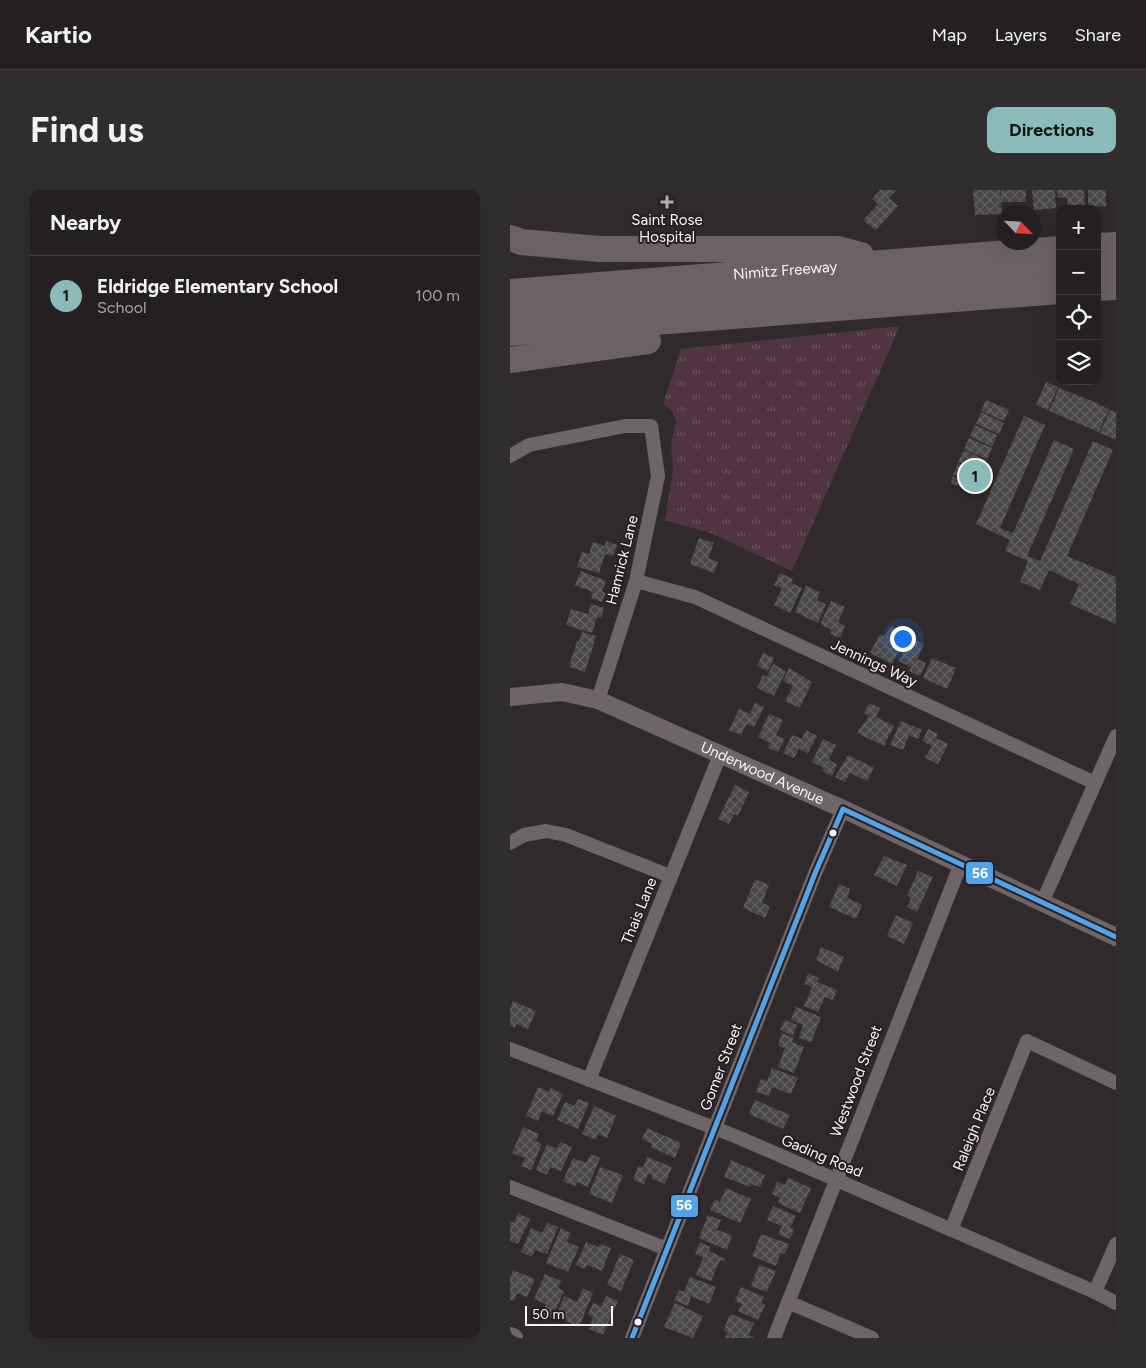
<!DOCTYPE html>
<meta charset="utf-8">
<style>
:root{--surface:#242022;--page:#302d2f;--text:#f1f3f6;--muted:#a3a3a5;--line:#413e40;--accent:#8bbbb9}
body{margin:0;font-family:Figtree,sans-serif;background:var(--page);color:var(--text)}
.controls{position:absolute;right:15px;top:15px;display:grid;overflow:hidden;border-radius:10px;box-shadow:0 5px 20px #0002}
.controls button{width:45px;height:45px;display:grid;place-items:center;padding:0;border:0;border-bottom:1px solid var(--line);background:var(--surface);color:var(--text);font:25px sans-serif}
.compass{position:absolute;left:486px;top:15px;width:45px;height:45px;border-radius:50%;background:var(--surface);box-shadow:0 5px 20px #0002;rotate:115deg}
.scale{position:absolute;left:15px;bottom:12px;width:88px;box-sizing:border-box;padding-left:5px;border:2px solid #faf3f6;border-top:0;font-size:14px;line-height:18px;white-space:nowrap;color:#faf3f6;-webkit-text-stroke:4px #281f23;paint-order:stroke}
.you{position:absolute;left:392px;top:448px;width:18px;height:18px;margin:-12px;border:4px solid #fff;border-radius:50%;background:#1a73e8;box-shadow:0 0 0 8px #1a73e833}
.badge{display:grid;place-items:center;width:32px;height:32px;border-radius:50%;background:var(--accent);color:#111;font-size:16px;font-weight:700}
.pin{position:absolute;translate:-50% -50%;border:2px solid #fff;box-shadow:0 1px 5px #0006}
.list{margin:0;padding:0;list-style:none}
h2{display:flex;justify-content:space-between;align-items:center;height:65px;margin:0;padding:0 20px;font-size:21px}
h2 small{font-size:16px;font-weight:400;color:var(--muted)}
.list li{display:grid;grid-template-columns:32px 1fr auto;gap:15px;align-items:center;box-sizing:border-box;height:80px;padding:0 20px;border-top:1px solid var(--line)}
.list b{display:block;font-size:19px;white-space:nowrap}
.list p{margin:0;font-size:16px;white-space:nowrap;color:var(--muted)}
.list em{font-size:16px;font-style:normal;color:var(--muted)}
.icon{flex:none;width:28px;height:28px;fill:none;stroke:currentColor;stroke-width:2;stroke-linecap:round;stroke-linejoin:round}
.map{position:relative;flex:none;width:606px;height:1148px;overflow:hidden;border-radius:10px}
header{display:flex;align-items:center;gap:30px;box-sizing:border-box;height:70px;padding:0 25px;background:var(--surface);border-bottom:1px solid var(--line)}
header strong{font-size:24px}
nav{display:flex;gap:28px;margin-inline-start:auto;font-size:18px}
.intro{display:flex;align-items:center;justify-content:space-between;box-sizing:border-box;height:120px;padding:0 30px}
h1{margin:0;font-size:35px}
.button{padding:12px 22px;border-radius:10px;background:var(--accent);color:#111;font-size:18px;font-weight:700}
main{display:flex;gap:30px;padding:0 30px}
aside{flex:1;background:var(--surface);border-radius:10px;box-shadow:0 5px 20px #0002}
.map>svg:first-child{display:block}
</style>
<header>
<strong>Kartio</strong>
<nav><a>Map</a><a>Layers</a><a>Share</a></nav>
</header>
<div class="intro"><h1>Find us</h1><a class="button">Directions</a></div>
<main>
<aside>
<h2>Nearby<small></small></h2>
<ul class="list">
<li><span class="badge">1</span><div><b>Eldridge Elementary School</b><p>School</p></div><em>100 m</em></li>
</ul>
</aside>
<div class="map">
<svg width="606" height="1148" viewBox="0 0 606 1148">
<defs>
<pattern id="park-tufts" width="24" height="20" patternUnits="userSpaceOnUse" patternTransform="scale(1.25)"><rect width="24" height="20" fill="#513442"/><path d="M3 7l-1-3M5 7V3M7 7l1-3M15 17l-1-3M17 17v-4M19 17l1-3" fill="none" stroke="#6b525e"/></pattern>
<pattern id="building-cross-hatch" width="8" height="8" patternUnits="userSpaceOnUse" patternTransform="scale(1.25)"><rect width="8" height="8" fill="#494748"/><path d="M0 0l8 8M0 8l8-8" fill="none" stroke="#646263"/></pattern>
</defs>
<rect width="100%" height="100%" fill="#302a2d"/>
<path fill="url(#park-tufts)" d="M 390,136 L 282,381 L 203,344 L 155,330 L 163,281 L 161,254 L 166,231 L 162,221 L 153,214 L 171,159 Z"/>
<g fill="url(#building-cross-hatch)">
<path d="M 370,0 L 387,0 L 379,8 L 388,16 L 366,40 L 353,30 L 368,14 L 362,9 Z"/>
<path d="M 463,0 L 490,0 L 492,24 L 465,25 Z"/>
<rect x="491" y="0" width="25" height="12"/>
<path d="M 522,0 L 545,0 L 546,18 L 524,20 Z"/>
<path d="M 547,0 L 574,0 L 575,18 L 558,19 L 557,7 L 548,8 Z"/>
<path d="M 578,0 L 596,0 L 596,16 L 578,17 Z"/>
<path d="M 536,192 L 548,197 L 538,220 L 526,215 Z"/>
<path d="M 549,198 L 587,213 L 584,222 L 587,214 L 599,219 L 589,242 L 539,221 Z"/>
<path d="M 476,210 L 499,220 L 494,231 L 471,221 Z"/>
<path d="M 600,220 L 606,222 L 606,250 L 590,243 Z"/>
<path d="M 471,222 L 494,233 L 489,244 L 466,234 Z"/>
<path d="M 514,226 L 535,235 L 490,338 L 503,343 L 544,250 L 564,259 L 517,366 L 530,371 L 583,251 L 603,260 L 557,366 L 606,387 L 606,434 L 560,414 L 569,394 L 539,380 L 530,400 L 510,392 L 518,371 L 495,361 L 500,350 L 466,334 Z"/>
<path d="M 465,235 L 487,245 L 482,257 L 460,246 Z"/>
<path d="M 459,248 L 482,258 L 477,269 L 454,259 Z"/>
<path d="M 454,260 L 476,270 L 471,282 L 448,272 Z"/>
<path d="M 448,273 L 471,283 L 466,294 L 443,284 Z"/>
<path d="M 443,286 L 464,295 L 461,301 L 441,293 Z"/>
<path d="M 189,348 L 204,353 L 198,368 L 208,372 L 204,383 L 180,374 Z"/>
<path d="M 96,351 L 107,355 L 103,366 L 95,364 L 89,383 L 67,377 L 72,362 L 79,364 L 83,352 L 95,356 Z"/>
<path d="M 71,381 L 96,391 L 92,401 L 96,403 L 92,412 L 81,408 L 83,402 L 65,395 Z"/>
<path d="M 270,383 L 283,389 L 281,393 L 292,398 L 280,423 L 264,415 L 272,398 L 264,395 Z"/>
<path d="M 296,396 L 310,402 L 307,410 L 316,414 L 308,433 L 285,422 Z"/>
<path d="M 321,411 L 335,417 L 328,432 L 335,436 L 330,448 L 320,444 L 322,440 L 310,434 Z"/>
<path d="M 81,414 L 94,418 L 91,428 L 87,427 L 82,443 L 56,435 L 61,419 L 78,424 Z"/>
<path d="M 381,436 L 397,444 L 382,474 L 360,463 L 370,444 L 375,446 Z"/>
<path d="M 72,442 L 86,446 L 75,482 L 59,477 L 67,451 L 69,452 Z"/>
<path d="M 401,448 L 414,454 L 407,469 L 416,473 L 410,486 L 399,481 L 401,477 L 389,471 Z"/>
<path d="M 253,463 L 264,468 L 258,481 L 247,476 Z"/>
<path d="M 422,468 L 446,478 L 437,499 L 413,488 Z"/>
<path d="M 263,474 L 276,481 L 264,506 L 247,498 L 253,485 L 257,487 Z"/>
<path d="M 279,478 L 302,492 L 290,518 L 275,511 L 283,496 L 273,491 Z"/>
<path d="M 245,513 L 254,517 L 244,537 L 237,534 L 231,545 L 219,540 L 229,519 L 240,524 Z"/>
<path d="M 359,513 L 370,518 L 366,527 L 384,536 L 374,556 L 347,543 L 359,526 L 354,523 Z"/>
<path d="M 259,524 L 273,530 L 266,545 L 275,549 L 268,562 L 258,558 L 260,553 L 248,547 Z"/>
<path d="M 391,531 L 412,540 L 408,549 L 399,545 L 393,560 L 380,555 Z"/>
<path d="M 418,539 L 428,544 L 426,548 L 438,554 L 428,574 L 415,568 L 422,556 L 412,551 Z"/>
<path d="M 296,540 L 307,546 L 298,563 L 289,559 L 284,568 L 273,563 L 282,545 L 292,549 Z"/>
<path d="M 313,549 L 326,555 L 319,570 L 327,574 L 322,586 L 312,581 L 314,578 L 302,572 Z"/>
<path d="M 338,565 L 364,578 L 357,591 L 340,583 L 335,592 L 325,587 Z"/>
<path d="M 225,595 L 239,602 L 228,626 L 224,624 L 219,634 L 208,629 Z"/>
<path d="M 374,666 L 397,675 L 387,696 L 364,685 Z"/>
<path d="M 408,681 L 423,687 L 407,722 L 397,717 L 401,708 L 397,706 Z"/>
<path d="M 245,689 L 259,695 L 252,713 L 260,716 L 255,728 L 233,718 Z"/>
<path d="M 329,694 L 340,699 L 337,708 L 352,715 L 346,729 L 319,717 Z"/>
<path d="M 386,725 L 403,733 L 394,754 L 377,746 Z"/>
<path d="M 311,757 L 334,767 L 328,782 L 306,770 Z"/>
<path d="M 298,783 L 309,788 L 307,792 L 327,800 L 323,810 L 315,807 L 308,822 L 294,816 L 302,797 L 294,794 Z"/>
<path d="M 3,811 L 26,821 L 18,839 L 6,834 L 5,838 L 0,835 L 0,818 Z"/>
<path d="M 286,817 L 311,827 L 301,852 L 289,848 L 293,835 L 281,830 Z"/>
<path d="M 275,830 L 287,835 L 283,846 L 270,840 Z"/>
<path d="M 272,843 L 284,848 L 282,852 L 294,857 L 284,883 L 268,877 L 275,858 L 268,856 Z"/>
<path d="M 262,878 L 288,888 L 281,904 L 262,897 L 259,906 L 246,902 L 251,889 L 257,891 Z"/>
<path d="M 28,897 L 39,902 L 41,898 L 53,904 L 43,926 L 32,921 L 28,931 L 16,926 Z"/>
<path d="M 68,909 L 79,913 L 68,939 L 47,930 L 55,912 L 65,916 Z"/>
<path d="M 245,910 L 280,925 L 273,939 L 239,924 Z"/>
<path d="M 84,916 L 106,926 L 97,948 L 88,944 L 86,950 L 72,944 Z"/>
<path d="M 13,937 L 29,944 L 26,951 L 32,954 L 21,980 L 11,976 L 15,968 L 2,963 Z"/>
<path d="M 137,938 L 171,953 L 165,968 L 141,957 L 142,954 L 132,949 Z"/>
<path d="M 50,952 L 62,957 L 51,981 L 40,977 L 37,985 L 26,980 L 37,954 L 47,959 Z"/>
<path d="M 81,964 L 90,968 L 78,997 L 67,992 L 65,996 L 53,991 L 63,968 L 76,973 Z"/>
<path d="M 137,967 L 162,977 L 155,994 L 142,989 L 143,986 L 138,984 L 134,994 L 123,990 L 128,976 L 133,978 Z"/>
<path d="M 221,970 L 255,985 L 250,997 L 241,994 L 240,997 L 214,987 Z"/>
<path d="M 90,977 L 113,985 L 102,1013 L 79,1004 Z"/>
<path d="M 278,988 L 301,998 L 290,1023 L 268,1013 L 270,1008 L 262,1004 L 267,992 L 275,995 Z"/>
<path d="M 216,998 L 241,1009 L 230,1033 L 200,1020 L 205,1009 L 210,1012 Z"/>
<path d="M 263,1016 L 286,1026 L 280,1038 L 284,1039 L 280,1049 L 268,1044 L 272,1036 L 257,1030 Z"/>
<path d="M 8,1023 L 20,1029 L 8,1054 L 0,1051 L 0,1031 L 4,1033 Z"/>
<path d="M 198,1025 L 211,1030 L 207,1040 L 222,1045 L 217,1060 L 189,1048 Z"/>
<path d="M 37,1033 L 48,1037 L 37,1064 L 25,1060 L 22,1067 L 11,1062 L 21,1038 L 32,1043 Z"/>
<path d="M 51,1038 L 61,1043 L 57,1052 L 69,1057 L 58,1082 L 36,1073 Z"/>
<path d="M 251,1044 L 279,1054 L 275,1064 L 271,1063 L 266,1076 L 242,1066 Z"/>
<path d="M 76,1052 L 88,1057 L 90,1054 L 101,1058 L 92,1081 L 77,1075 L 75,1079 L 66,1075 Z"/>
<path d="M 190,1052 L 200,1057 L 199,1061 L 216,1069 L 215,1072 L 210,1070 L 201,1091 L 186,1085 L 193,1067 L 185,1064 Z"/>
<path d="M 110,1064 L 124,1070 L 111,1101 L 97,1095 Z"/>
<path d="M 249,1075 L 266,1081 L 257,1102 L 241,1096 Z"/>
<path d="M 3,1080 L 25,1089 L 17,1107 L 7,1103 L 4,1111 L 0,1110 L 0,1088 Z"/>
<path d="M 35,1084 L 51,1091 L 48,1098 L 54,1101 L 42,1128 L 32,1124 L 36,1114 L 24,1109 Z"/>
<path d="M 180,1087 L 206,1097 L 199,1114 L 181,1106 L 178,1116 L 164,1110 L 169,1100 L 174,1102 Z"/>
<path d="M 231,1097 L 254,1107 L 251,1113 L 255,1115 L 248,1130 L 228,1121 L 232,1114 L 225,1111 Z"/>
<path d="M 73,1098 L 83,1103 L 69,1137 L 46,1127 L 54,1106 L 67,1112 Z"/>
<path d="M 96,1106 L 108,1111 L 93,1145 L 79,1139 L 83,1127 L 78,1124 L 83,1113 L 91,1116 Z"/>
<path d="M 165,1113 L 193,1126 L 183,1148 L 154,1137 Z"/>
<path d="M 220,1124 L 244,1133 L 239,1145 L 245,1148 L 215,1148 L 218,1142 L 213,1141 Z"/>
</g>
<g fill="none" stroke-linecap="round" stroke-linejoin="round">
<g stroke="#6d6568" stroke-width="14">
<path d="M 0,266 L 19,255 L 115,236 L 141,236 L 148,286 L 126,391 L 88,510"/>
<path d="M 126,391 L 185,407 L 585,593"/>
<path d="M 0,653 L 14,645 L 36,641 L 56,645 L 160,686"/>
<path d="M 532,713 L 606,546"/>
<path d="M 0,859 L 225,946 L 585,1102 L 606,1113"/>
<path d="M 79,890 L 210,565"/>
<path d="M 0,997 L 157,1059"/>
<path d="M 441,1040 L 517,851 L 606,893"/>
<path d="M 585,1102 L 606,1054"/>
<path d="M 278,1112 L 362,1148"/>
<path d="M 122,1148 L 306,681 L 333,619"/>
<path d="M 264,1148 L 450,676"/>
</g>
<path stroke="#6d6568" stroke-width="18" id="s1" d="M 0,507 L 52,502 L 88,510 L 333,619 L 606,747"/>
<path stroke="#71666b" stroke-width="20" d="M 0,1147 L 3,1148"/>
<g stroke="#6c6166" stroke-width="26">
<path d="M 0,48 L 11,52 L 89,59 L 328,59 L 351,65"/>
<path d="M 587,56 L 606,55"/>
<path d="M 587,78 L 606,76"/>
<path d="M 587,98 L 606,97"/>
<path id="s2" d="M 0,102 L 550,59"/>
<path d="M 0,124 L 550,81"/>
<path d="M 0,143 L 550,101"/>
<path d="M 0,170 L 138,151"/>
</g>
<defs>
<g id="bus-1">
<path d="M 333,619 L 606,747"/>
<path d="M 122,1148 L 306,681 L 333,619"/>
</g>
</defs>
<use href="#bus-1" stroke="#281f23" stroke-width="9"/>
<use href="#bus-1" stroke="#53a3e8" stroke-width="5"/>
</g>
<path fill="#b3adb0" stroke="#281f23" stroke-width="2" d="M154.5 4.5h5v5h5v5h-5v5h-5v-5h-5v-5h5z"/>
<g fill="#faf3f6" stroke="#281f23" stroke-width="2">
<circle cx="323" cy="643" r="4.5"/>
<circle cx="128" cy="1132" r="4.5"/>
</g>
<g text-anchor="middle" stroke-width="4" stroke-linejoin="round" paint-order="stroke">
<g font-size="15" fill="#faf3f6" stroke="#281f23">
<text x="157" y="35">Saint Rose<tspan x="157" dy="17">Hospital</tspan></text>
</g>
<g font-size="15" fill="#faf3f6" stroke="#281f23">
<text dy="5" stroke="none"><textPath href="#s2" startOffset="276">Nimitz Freeway</textPath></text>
<text transform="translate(112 370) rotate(-76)" y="5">Hamrick Lane</text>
<text transform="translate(364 473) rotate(25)" y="5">Jennings Way</text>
<text dy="5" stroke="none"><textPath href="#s1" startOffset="269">Underwood Avenue</textPath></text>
<text transform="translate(129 721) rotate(-68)" y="5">Thais Lane</text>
<text transform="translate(211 877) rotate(-69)" y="5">Gomer Street</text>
<text transform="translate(346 891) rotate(-69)" y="5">Westwood Street</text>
<text transform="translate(464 939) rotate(-68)" y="5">Raleigh Place</text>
<text transform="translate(312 966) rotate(23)" y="5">Gading Road</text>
</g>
</g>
<g stroke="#281f23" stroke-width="2">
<rect x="455" y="671" width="29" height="24" rx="5" fill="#53a3e8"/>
<rect x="160" y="1004" width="29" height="24" rx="5" fill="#53a3e8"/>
</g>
<g font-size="14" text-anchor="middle" font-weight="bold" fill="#fff">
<text x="470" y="688">56</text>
<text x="174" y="1020">56</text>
</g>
</svg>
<div class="controls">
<button>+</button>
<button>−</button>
<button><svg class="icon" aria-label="locate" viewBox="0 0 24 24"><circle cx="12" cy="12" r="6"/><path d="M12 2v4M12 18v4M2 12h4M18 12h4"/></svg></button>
<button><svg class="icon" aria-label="layers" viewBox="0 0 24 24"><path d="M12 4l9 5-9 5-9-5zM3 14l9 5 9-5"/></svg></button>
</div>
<svg class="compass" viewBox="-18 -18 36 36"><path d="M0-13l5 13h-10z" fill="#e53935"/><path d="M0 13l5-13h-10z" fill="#a3a3a5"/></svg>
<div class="scale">50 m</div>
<div class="you"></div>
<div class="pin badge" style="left:465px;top:286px">1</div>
</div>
</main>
